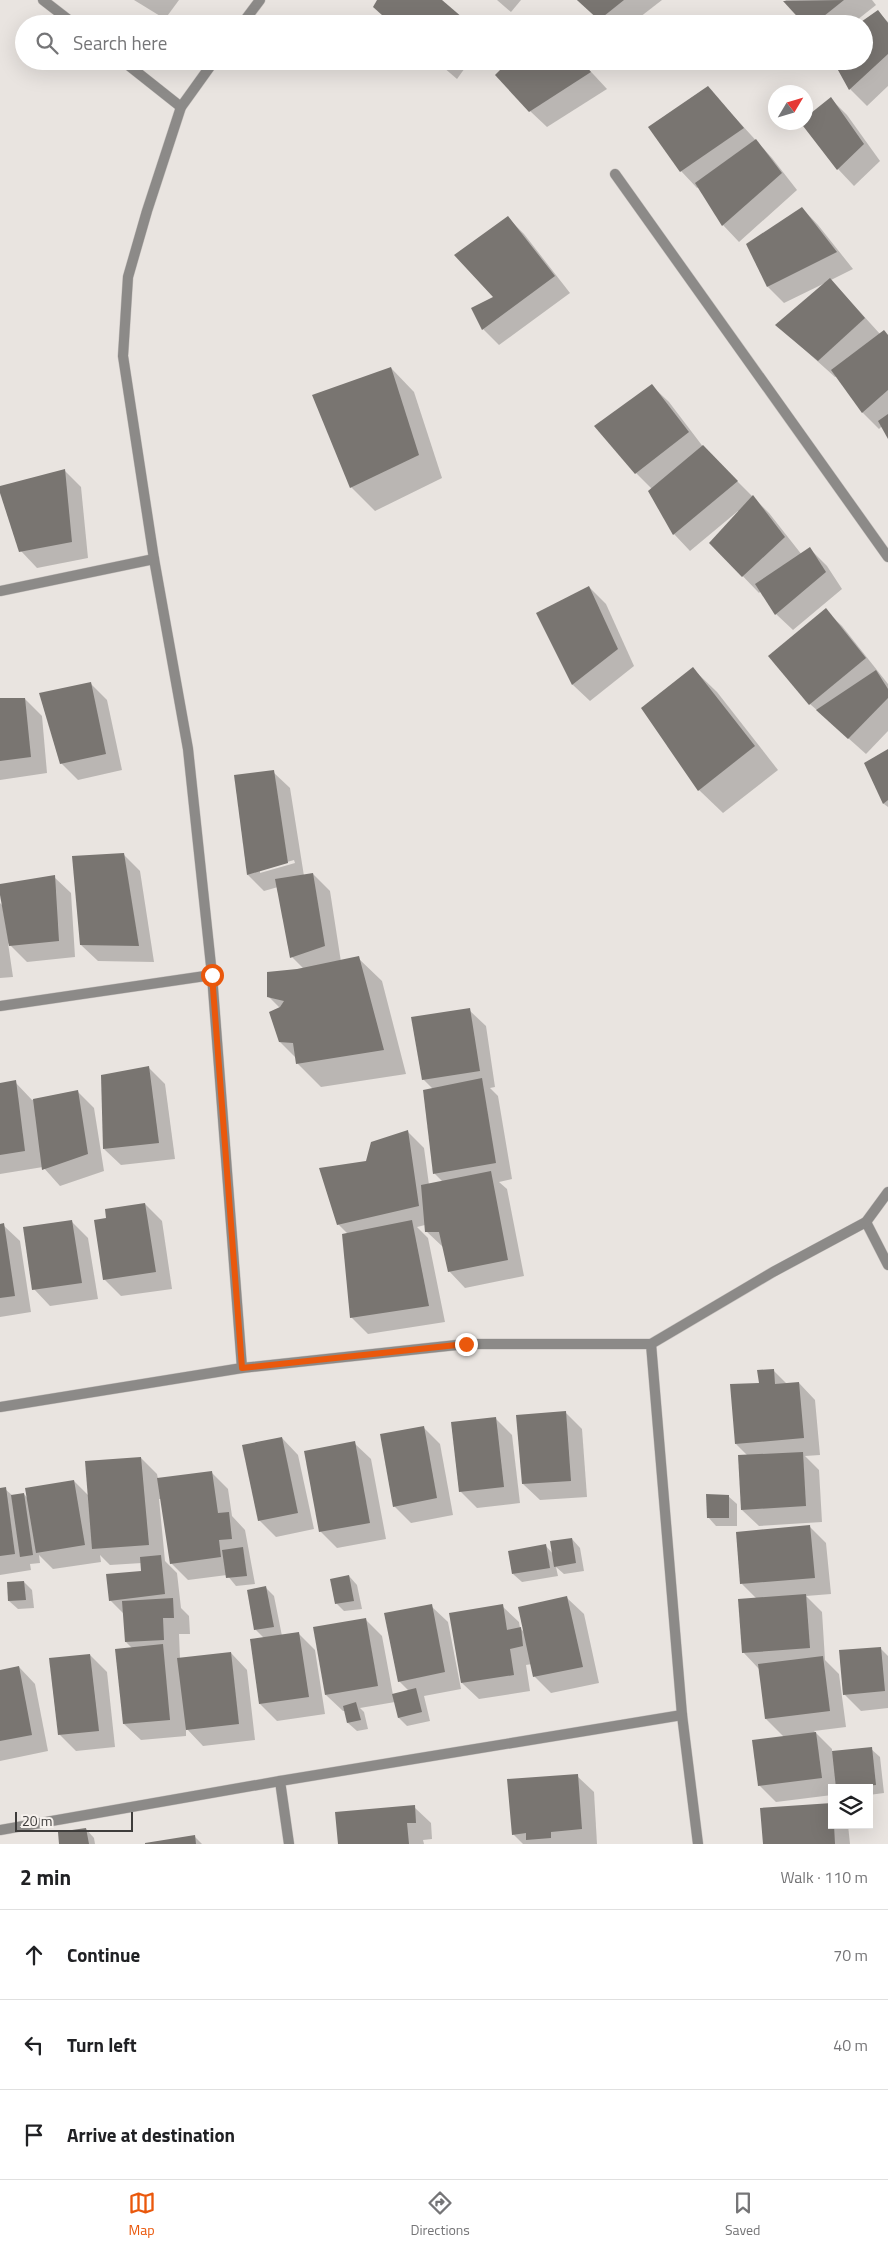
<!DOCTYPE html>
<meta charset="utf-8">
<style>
:root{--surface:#fff;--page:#f2f2f2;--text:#202124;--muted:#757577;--line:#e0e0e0;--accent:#ea580c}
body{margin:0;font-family:"Titillium Web",sans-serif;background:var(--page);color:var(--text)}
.controls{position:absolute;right:15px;bottom:15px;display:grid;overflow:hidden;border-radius:0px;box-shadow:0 5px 20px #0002}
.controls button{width:45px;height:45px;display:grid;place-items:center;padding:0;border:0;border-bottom:1px solid var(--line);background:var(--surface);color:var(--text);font:25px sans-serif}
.compass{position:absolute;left:768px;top:85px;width:45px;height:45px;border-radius:50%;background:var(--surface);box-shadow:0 5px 20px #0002;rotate:52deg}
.scale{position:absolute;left:15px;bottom:12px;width:118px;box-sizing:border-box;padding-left:5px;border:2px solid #3e3c3b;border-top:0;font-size:14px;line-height:18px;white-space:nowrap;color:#3e3c3b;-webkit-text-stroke:4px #f6f1ed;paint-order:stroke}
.stop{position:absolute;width:15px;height:15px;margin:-11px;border:4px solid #ea580c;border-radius:50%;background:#fff}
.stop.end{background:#ea580c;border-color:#fff;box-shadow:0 1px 5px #0008}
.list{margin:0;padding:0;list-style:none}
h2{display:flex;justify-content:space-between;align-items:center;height:65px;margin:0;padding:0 20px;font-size:21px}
h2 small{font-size:16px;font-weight:400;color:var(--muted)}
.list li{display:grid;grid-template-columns:32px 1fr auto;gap:15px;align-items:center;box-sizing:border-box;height:90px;padding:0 20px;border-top:1px solid var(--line)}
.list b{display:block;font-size:19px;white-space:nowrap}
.list em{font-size:16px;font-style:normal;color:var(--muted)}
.icon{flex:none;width:28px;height:28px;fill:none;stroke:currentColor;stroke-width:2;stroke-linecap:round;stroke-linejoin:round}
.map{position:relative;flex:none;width:888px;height:1844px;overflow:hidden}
.search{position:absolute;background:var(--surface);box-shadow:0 5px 20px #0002;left:15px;right:15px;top:15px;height:55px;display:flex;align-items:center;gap:12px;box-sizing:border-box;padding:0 18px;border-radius:28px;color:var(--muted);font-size:19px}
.sheet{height:335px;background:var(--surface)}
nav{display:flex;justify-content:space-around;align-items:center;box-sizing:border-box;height:70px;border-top:1px solid var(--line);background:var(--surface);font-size:14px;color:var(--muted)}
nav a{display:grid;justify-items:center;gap:2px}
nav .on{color:var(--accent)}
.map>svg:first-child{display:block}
</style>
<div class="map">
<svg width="888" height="1844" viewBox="0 0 888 1844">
<rect width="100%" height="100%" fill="#e9e4e0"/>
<g fill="#0003" fill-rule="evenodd">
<path d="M 134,0 L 179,0 L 165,19 Z"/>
<path d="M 497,0 L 521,0 L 511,12 Z"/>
<path d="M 577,0 L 662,0 L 631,24 L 603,24 Z"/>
<path d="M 786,0 L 872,0 L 876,5 L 852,24 L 805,24 L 785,1 Z"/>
<path d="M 878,12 L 888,22 L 888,86 L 867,106 L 850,89 L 835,61 L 864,61 Z"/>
<path d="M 436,61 L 470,61 L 457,79 Z"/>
<path d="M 581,61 L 607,89 L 547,127 L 530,111 Z"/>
<path d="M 708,88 L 772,158 L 797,190 L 739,242 L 723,225 L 699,187 L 697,188 L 681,171 Z"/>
<path d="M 831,99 L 847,115 L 880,161 L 854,186 L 838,169 L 806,122 L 806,118 Z"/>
<path d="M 802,208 L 818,225 L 853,269 L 831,280 L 880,334 L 888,336 L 888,436 L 882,426 L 879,429 L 863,413 L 837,376 L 835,377 L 777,325 L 825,283 L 784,303 L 768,287 Z"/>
<path d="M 507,217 L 524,234 L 570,293 L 499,345 L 483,329 L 495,297 Z"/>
<path d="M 391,368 L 414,392 L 442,478 L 375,511 L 351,487 Z"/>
<path d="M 652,386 L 669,402 L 704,448 L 769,513 L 802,555 L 810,549 L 827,566 L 842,589 L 793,630 L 776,614 L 761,591 L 759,593 L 711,543 L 739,512 L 738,511 L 690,551 L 674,534 L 652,489 L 636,473 Z"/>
<path d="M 64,470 L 81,487 L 88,558 L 37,568 L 21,551 L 0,488 Z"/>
<path d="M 589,587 L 606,604 L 634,666 L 590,701 L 573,685 L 538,614 Z"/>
<path d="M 825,610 L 842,626 L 888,684 L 888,731 L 866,754 L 810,704 Z"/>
<path d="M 693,669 L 717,692 L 778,770 L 723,813 L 699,790 Z"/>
<path d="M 90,683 L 107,700 L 122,770 L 78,780 L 61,763 Z"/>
<path d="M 25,699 L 42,716 L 47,773 L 0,780 L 0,700 Z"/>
<path d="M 888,750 L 888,807 L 884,804 L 866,764 Z"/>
<path d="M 273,772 L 290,788 L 304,876 L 313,874 L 330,891 L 341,962 L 358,958 L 382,981 L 406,1074 L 321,1087 L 297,1063 L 296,1058 L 280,1042 L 280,1008 L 268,996 L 304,969 L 292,957 L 278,887 L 264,891 L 248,875 ZM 294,860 L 295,863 L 260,873 L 260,870 Z"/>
<path d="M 123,854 L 140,871 L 154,962 L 98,961 L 81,945 Z"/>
<path d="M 54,877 L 71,893 L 75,957 L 27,962 L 8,943 L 13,977 L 0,978 L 0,903 L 3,906 L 0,885 Z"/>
<path d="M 469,1010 L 486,1026 L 495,1087 L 490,1088 L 498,1096 L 512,1179 L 499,1182 L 507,1189 L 524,1276 L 465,1288 L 449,1271 L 444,1248 L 426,1231 L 425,1225 L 417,1227 L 428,1238 L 445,1322 L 368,1334 L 351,1317 L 348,1234 L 338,1224 L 367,1162 L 407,1131 L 424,1148 L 429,1185 L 443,1182 L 435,1174 L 424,1091 L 433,1089 L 423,1079 Z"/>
<path d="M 148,1067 L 165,1084 L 175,1159 L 121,1165 L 104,1149 Z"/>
<path d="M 15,1082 L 32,1100 L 77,1091 L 94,1108 L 104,1171 L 60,1186 L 43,1167 L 0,1174 L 0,1084 Z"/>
<path d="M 145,1204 L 162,1221 L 172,1289 L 121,1296 L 104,1279 L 108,1219 Z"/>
<path d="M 71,1221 L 88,1238 L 98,1299 L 50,1306 L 34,1289 Z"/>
<path d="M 0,1225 L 3,1225 L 20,1241 L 31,1312 L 0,1317 Z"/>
<path d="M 773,1370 L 787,1384 L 799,1383 L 815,1400 L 820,1455 L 805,1456 L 819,1470 L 822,1522 L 759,1526 L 742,1510 L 748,1456 L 736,1444 L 760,1384 Z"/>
<path d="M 565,1412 L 582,1429 L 587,1497 L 540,1500 L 523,1484 Z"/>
<path d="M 496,1419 L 512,1435 L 520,1503 L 477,1508 L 460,1491 Z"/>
<path d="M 423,1427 L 440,1444 L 453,1515 L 411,1523 L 394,1506 Z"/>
<path d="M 282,1438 L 298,1455 L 314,1529 L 276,1537 L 259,1520 Z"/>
<path d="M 354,1443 L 371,1459 L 386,1539 L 337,1548 L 320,1531 Z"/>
<path d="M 141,1458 L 157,1474 L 158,1479 L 211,1472 L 228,1489 L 232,1516 L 245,1530 L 255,1584 L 236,1586 L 227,1575 L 188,1580 L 171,1563 L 162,1499 L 159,1499 L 165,1561 L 177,1573 L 181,1608 L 189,1616 L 190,1634 L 179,1634 L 180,1659 L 231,1653 L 247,1670 L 255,1740 L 203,1746 L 186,1728 L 186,1736 L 141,1740 L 124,1724 L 132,1648 L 126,1642 L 124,1614 L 110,1600 L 143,1572 L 142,1563 L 110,1565 L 100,1555 L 101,1562 L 53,1569 L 39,1555 L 40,1563 L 30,1564 L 31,1570 L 0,1575 L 0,1489 L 5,1489 L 13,1496 L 24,1494 L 28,1499 L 74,1481 L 89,1496 Z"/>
<path d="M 728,1496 L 737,1504 L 737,1526 L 716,1526 L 708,1517 Z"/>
<path d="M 809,1526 L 826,1543 L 831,1594 L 806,1596 L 822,1612 L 825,1660 L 839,1674 L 846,1727 L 814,1731 L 832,1749 L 832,1753 L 871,1749 L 880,1757 L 884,1793 L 869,1795 L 869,1788 L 832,1788 L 832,1795 L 776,1802 L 759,1785 L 784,1737 L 766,1719 L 759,1669 L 743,1652 L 757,1599 L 742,1584 Z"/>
<path d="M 572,1539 L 580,1548 L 584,1571 L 564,1574 L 556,1567 L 558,1576 L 522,1582 L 513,1574 L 545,1545 L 553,1554 Z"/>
<path d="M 349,1576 L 357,1585 L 362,1609 L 344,1611 L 336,1603 Z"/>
<path d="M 24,1582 L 32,1590 L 34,1608 L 18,1609 L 9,1601 Z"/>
<path d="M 266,1588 L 274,1596 L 282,1636 L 299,1634 L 315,1650 L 325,1714 L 277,1721 L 260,1704 L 251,1640 L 264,1638 L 255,1629 Z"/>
<path d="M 567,1598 L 584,1614 L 599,1683 L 551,1693 L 535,1677 L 532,1664 L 526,1665 L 530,1691 L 479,1699 L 462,1683 L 502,1606 L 519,1622 L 520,1628 L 525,1633 Z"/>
<path d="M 431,1606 L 448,1622 L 461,1689 L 424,1696 L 430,1721 L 407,1726 L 399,1718 L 395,1702 L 360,1708 L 364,1712 L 368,1729 L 357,1731 L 348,1723 L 346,1711 L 343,1711 L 326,1695 L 365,1619 L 382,1636 L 393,1695 L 409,1691 L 399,1681 Z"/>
<path d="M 880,1648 L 888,1656 L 888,1708 L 861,1711 L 844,1694 Z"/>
<path d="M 90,1655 L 107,1672 L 115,1747 L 76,1751 L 59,1734 Z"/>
<path d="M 19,1667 L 35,1684 L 48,1751 L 0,1761 L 0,1671 Z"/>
<path d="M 577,1776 L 594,1792 L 597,1844 L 523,1844 L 513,1834 Z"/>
<path d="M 414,1807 L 431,1823 L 432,1839 L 423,1840 L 424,1844 L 339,1844 Z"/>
<path d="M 832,1825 L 848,1825 L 850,1844 L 765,1844 Z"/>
<path d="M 86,1829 L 94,1838 L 95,1844 L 61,1844 Z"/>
<path d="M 194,1836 L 202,1844 L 146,1844 Z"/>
</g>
<g fill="#797571">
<path d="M 377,0 L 442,0 L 470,24 L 392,24 L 373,7 Z"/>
<path d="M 577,0 L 624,0 L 599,20 Z"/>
<path d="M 844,0 L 814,24 L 804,24 L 783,1 Z"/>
<path d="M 878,10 L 888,23 L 888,54 L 849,90 L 833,61 L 864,61 L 864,24 L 858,24 Z"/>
<path d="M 509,61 L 581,61 L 591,72 L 529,112 L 495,75 Z"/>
<path d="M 708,86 L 744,128 L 680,172 L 648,127 Z"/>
<path d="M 831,97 L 864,144 L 837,170 L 800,122 L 806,122 L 806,117 Z"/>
<path d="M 756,139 L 782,173 L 722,226 L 695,183 Z"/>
<path d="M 802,207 L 837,252 L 767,287 L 746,244 Z"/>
<path d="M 508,216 L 555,276 L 482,330 L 471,308 L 493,297 L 454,255 Z"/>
<path d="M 830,278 L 865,318 L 818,361 L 775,325 Z"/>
<path d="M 884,330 L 888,335 L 888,390 L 862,413 L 831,370 Z"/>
<path d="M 391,367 L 419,455 L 350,488 L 312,395 Z"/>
<path d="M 652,384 L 689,432 L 635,474 L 594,426 Z"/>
<path d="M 888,414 L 888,439 L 878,421 Z"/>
<path d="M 703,445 L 738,481 L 673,535 L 648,491 Z"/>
<path d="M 65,469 L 72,542 L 19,552 L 0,493 L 0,486 Z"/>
<path d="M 753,495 L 785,537 L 742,577 L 709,543 Z"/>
<path d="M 810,547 L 826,572 L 775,615 L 755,584 Z"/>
<path d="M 589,586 L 618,649 L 572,685 L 536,613 Z"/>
<path d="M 826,608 L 866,658 L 809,705 L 768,656 Z"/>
<path d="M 693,667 L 755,746 L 698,791 L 641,708 Z"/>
<path d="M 876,670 L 888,689 L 888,698 L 848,739 L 816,710 Z"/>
<path d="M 91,682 L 106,754 L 60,764 L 39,693 Z"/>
<path d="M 0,698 L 25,698 L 31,757 L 0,761 Z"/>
<path d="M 888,749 L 888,800 L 883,804 L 864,763 Z"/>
<path d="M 274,770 L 288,863 L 247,875 L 234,775 Z"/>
<path d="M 124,853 L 139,946 L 80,945 L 72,856 Z"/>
<path d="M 313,873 L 325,946 L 290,958 L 275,879 Z"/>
<path d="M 55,875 L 59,941 L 9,946 L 0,895 L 0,884 Z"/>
<path d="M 359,956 L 384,1050 L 296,1064 L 293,1043 L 279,1042 L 269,1012 L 280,1007 L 284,1001 L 267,997 L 267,972 L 297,969 Z"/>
<path d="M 470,1008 L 480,1071 L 422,1080 L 411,1017 Z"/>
<path d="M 149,1066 L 159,1143 L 103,1149 L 101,1075 Z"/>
<path d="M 482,1078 L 496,1163 L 433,1174 L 423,1090 Z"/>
<path d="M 16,1080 L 25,1151 L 0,1155 L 0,1083 Z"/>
<path d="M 78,1090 L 88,1154 L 42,1170 L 33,1099 Z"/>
<path d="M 408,1130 L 419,1206 L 337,1225 L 319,1168 L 366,1161 L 371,1142 Z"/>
<path d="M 491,1171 L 508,1260 L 448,1272 L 439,1232 L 425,1232 L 421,1185 Z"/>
<path d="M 145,1203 L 156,1272 L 103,1280 L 94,1220 L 106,1218 L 105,1209 Z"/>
<path d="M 72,1220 L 82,1283 L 32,1290 L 23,1227 Z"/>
<path d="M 412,1220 L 429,1306 L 350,1318 L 342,1234 Z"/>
<path d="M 4,1223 L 15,1296 L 0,1298 L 0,1224 Z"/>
<path d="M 774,1369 L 775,1384 L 799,1382 L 804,1438 L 735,1444 L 730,1384 L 759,1383 L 757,1370 Z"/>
<path d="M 566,1411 L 571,1481 L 522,1484 L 516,1415 Z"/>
<path d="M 496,1417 L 504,1487 L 459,1492 L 451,1422 Z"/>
<path d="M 424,1426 L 437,1498 L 393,1507 L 380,1434 Z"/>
<path d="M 282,1437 L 298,1513 L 258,1521 L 242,1445 Z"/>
<path d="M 355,1441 L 370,1523 L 319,1532 L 304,1451 Z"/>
<path d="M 803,1452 L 806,1506 L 741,1510 L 738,1455 Z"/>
<path d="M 141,1457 L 149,1545 L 92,1549 L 85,1461 Z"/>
<path d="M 212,1471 L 218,1513 L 229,1512 L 232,1539 L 219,1540 L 221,1557 L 170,1564 L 157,1478 Z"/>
<path d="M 74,1480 L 85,1545 L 36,1553 L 25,1488 Z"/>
<path d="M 6,1487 L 15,1554 L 0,1556 L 0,1488 Z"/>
<path d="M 24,1493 L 33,1555 L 20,1557 L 11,1495 Z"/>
<path d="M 706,1494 L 729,1495 L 729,1518 L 707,1518 Z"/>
<path d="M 810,1525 L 815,1578 L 740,1584 L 736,1532 Z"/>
<path d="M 572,1538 L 576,1563 L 554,1567 L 550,1541 Z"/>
<path d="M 546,1544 L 550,1568 L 512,1574 L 508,1551 Z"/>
<path d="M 243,1547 L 247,1576 L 226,1578 L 222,1550 Z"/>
<path d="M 161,1555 L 165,1594 L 109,1601 L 106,1574 L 141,1571 L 140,1557 Z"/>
<path d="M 349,1575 L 354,1601 L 335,1604 L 330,1579 Z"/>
<path d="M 24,1581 L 26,1600 L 8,1601 L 7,1582 Z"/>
<path d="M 266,1586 L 274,1627 L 254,1630 L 247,1590 Z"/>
<path d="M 806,1594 L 810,1648 L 742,1653 L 738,1599 Z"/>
<path d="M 567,1596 L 583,1667 L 533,1677 L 518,1607 Z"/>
<path d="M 173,1598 L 174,1618 L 163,1618 L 164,1640 L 125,1642 L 122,1601 Z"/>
<path d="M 432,1604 L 445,1672 L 398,1682 L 384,1613 Z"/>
<path d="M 503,1604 L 507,1630 L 521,1627 L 523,1646 L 510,1649 L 514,1675 L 461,1683 L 449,1613 Z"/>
<path d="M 366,1618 L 378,1686 L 325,1695 L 313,1627 Z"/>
<path d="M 299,1632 L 309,1697 L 259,1704 L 250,1639 Z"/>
<path d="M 163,1644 L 170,1720 L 123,1724 L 115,1649 Z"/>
<path d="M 881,1647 L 885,1691 L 843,1695 L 839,1650 Z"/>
<path d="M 231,1652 L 239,1724 L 186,1730 L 177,1658 Z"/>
<path d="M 90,1654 L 99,1731 L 58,1735 L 49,1658 Z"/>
<path d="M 823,1656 L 830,1711 L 765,1719 L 758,1664 Z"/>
<path d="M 19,1666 L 32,1735 L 0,1741 L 0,1670 Z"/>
<path d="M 416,1688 L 422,1712 L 398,1718 L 392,1694 Z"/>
<path d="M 356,1702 L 361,1720 L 347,1723 L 343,1706 Z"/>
<path d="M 816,1732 L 822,1778 L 758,1786 L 752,1740 Z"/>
<path d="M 872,1747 L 876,1785 L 836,1788 L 832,1751 Z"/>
<path d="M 578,1774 L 582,1829 L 551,1832 L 551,1838 L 526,1840 L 526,1833 L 512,1835 L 507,1779 Z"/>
<path d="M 832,1803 L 832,1825 L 834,1825 L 835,1844 L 763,1844 L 760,1808 Z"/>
<path d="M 415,1805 L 416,1823 L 407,1823 L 409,1844 L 338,1844 L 335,1812 Z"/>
<path d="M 86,1828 L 89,1844 L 59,1844 L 58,1832 Z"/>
<path d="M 195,1835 L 196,1844 L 145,1844 L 145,1843 Z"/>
</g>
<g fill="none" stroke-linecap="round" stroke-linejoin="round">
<defs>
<g id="minor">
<path d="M 43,0 L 74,24"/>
<path d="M 242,24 L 260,0"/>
<path d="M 123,61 L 181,107"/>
<path d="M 214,61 L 181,107 L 147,211 L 128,277 L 123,356 L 154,559 L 188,749 L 212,975 L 242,1368"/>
<path d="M 615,174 L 888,557"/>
<path d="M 0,591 L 154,559"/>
<path d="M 0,1006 L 212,975"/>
<path d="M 866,1222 L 888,1265"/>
<path d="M 651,1344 L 682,1715 L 698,1844"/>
<path d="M 0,1407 L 242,1368 L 466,1344 L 651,1344 L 773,1272 L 866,1222 L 888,1192"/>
<path d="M 280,1781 L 289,1844"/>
<path d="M 0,1830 L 280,1781 L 682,1715"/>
</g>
</defs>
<use href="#minor" stroke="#c7c2bf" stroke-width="11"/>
<use href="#minor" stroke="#8c8a88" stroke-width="10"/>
</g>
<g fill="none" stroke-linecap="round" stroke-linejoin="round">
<path stroke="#ea580c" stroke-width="6" d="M 212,975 L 242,1368 L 466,1344"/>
</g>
</svg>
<div class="controls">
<button><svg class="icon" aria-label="layers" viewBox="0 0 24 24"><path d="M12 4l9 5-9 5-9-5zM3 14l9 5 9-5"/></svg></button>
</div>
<svg class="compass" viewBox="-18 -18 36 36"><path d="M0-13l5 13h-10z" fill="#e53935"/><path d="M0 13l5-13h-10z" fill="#757577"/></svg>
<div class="scale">20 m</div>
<div class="stop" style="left:212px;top:975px"></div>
<div class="stop end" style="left:466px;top:1344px"></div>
<div class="search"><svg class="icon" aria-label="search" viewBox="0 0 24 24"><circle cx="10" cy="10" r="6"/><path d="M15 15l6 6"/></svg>Search here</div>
</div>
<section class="sheet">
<h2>2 min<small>Walk · 110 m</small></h2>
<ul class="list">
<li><svg class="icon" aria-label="ahead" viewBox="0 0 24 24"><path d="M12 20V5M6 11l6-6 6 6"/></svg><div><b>Continue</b></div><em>70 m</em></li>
<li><svg class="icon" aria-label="left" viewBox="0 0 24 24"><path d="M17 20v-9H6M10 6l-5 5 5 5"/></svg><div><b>Turn left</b></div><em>40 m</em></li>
<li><svg class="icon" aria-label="arrive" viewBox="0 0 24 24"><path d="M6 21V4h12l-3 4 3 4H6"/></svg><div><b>Arrive at destination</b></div></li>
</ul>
</section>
<nav>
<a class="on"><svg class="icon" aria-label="map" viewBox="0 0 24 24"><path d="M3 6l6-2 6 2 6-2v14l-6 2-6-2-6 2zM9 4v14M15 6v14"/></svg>Map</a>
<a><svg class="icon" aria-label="directions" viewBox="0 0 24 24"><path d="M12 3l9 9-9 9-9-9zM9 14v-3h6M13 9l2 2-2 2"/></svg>Directions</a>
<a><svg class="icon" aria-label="saved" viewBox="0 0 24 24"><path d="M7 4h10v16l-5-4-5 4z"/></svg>Saved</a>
</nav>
